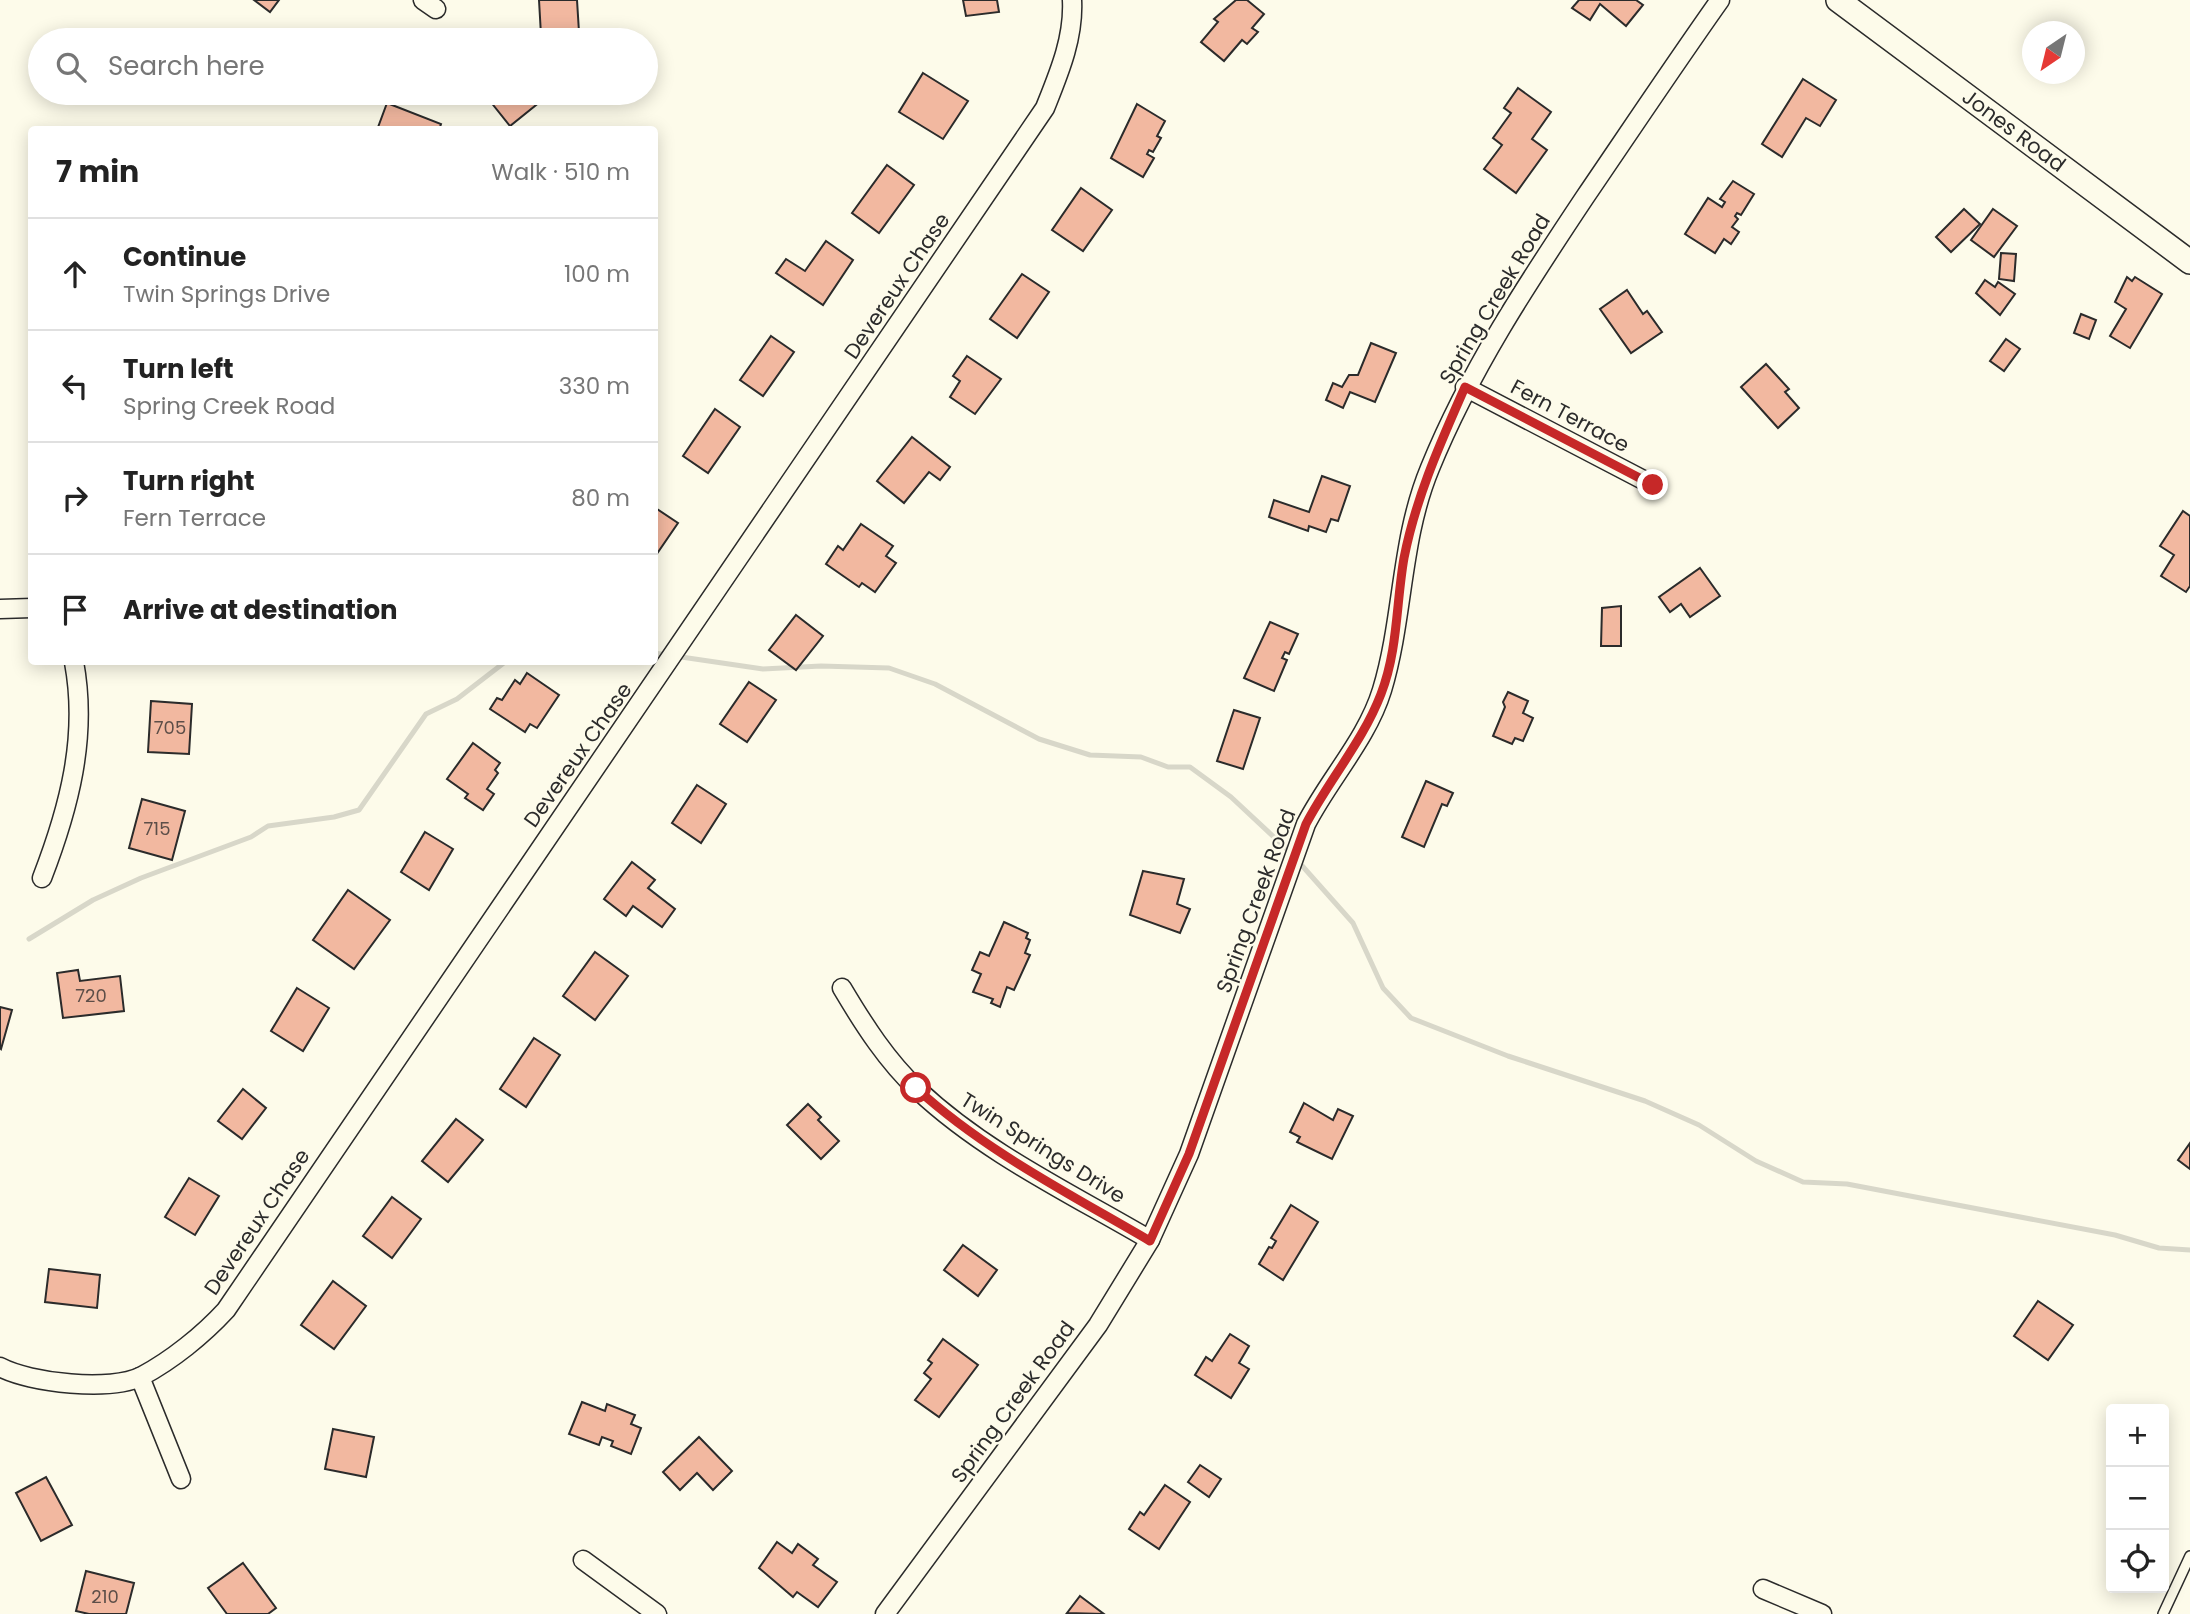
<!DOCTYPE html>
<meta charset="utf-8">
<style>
:root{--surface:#fff;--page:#f2f2f2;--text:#222;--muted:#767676;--line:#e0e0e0}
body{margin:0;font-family:Poppins,sans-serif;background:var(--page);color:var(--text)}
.controls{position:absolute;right:21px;bottom:21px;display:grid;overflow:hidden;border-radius:7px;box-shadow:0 4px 18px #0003}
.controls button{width:63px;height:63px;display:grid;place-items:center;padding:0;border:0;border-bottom:2px solid var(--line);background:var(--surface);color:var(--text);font:35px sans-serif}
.compass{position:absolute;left:2022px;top:21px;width:63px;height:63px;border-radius:50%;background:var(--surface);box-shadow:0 4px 18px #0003;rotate:215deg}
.stop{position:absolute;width:21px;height:21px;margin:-16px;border:5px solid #c62828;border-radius:50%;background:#fff}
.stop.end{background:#c62828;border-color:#fff;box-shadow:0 2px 7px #0008}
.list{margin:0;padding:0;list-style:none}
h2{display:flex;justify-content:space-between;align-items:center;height:91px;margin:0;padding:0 28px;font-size:30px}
h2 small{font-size:23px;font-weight:400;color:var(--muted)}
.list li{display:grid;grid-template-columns:46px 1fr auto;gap:21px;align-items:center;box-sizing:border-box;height:112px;padding:0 28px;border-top:2px solid var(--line)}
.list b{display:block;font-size:26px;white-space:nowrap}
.list p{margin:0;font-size:23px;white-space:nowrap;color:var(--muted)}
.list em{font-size:23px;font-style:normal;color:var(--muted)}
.icon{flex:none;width:38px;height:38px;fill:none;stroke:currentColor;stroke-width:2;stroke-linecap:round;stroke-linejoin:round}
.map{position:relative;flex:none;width:2190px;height:1614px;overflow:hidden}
.search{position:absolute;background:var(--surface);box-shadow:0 4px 18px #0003;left:28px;top:28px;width:630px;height:77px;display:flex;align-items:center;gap:18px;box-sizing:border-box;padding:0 24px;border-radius:38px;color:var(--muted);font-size:26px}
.panel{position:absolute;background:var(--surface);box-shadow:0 4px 18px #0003;left:28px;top:126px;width:630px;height:539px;border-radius:7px}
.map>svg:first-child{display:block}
</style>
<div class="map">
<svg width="2190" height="1614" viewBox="0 0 2190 1614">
<rect width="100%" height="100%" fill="#fdfbea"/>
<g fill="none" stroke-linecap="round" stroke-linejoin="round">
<g stroke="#d8d7c9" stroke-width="5">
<path d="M 654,653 L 763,669 L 821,666 L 889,668 L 935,684 L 1039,739 L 1090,755 L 1141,757 L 1168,767 L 1190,767 L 1231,797 L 1291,853"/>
<path d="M 1297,860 L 1353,923 L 1383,988 L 1411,1018 L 1508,1056 L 1645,1101 L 1699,1125 L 1756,1161 L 1803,1182 L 1847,1184 L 2115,1235 L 2159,1248 L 2190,1250"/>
<path d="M 29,939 L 93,900 L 141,878 L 251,837 L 268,826 L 334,817 L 359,810 L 426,714 L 457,699 L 505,662"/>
</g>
</g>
<g fill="#f2b8a0" stroke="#2b2b2b" stroke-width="2">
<path d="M 254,0 L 279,0 L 270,12 Z"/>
<path d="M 539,0 L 577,0 L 579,32 L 541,35 Z"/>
<path d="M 963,0 L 997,0 L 999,12 L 966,16 Z"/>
<path d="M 1236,0 L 1247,0 L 1264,14 L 1252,28 L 1258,32 L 1247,44 L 1242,40 L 1224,61 L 1201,42 L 1218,22 L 1214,19 Z"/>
<path d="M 1579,0 L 1636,0 L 1643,5 L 1626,26 L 1600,4 L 1590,20 L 1572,8 Z"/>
<path d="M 923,73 L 968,101 L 943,139 L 899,112 Z"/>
<path d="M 1803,79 L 1836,100 L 1820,126 L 1806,118 L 1782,157 L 1762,144 Z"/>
<path d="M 1518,88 L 1551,112 L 1532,139 L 1547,150 L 1516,193 L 1484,169 L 1502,145 L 1493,138 L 1511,113 L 1504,108 Z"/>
<path d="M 500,93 L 551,93 L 510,126 L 490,101 Z"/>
<path d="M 387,103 L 441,124 L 439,130 L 377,130 Z"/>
<path d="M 1137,104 L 1165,121 L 1157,136 L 1161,138 L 1153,152 L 1149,150 L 1147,154 L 1154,158 L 1143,177 L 1111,158 Z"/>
<path d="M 887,165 L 914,185 L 879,233 L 852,213 Z"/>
<path d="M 1733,181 L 1754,194 L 1741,215 L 1737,213 L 1735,216 L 1738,219 L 1732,227 L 1739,232 L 1731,244 L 1724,239 L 1715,253 L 1685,234 L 1708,198 L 1722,207 L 1725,202 L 1720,199 Z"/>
<path d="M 1081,188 L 1112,210 L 1083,251 L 1052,230 Z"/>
<path d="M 1964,209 L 1980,224 L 1951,252 L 1936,237 Z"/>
<path d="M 1993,209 L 2017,226 L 1994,257 L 1971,240 Z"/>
<path d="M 826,241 L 853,260 L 823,305 L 776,273 L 786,259 L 805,271 Z"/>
<path d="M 2001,253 L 2016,254 L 2014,281 L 1999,279 Z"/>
<path d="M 1022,274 L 1049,292 L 1017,338 L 990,319 Z"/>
<path d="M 2127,277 L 2132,281 L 2135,277 L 2162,294 L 2130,348 L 2110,336 L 2126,309 L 2115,302 Z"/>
<path d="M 1985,280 L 1995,287 L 1998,282 L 2015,294 L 2000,315 L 1976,293 Z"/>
<path d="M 1627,290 L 1643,314 L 1647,311 L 1662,332 L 1631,353 L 1600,309 Z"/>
<path d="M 2081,314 L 2096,320 L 2089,339 L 2074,333 Z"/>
<path d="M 771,336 L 794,352 L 763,396 L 740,380 Z"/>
<path d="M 2006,339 L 2020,349 L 2004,371 L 1990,361 Z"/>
<path d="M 1371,343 L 1396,353 L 1375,402 L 1350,392 L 1343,408 L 1326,400 L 1333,383 L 1342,387 L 1349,375 L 1358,375 Z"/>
<path d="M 967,356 L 1001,379 L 975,414 L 950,397 L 960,381 L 953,376 Z"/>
<path d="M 1766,364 L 1789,389 L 1785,392 L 1799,408 L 1778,428 L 1741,387 Z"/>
<path d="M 715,409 L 740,427 L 708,473 L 683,456 Z"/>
<path d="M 912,437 L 950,467 L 940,480 L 929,472 L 904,503 L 877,481 Z"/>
<path d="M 1322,476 L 1350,486 L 1338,521 L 1331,519 L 1326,532 L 1309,526 L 1308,531 L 1269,517 L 1274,500 L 1309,512 Z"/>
<path d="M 654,507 L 678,523 L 654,558 Z"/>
<path d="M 2183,511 L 2190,516 L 2190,586 L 2186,592 L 2161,576 L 2174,555 L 2160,546 Z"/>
<path d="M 861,524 L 893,546 L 886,556 L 896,563 L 875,592 L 862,583 L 859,587 L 826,564 L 838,546 L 843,550 Z"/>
<path d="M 1700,568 L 1720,596 L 1690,617 L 1681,604 L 1670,612 L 1659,597 Z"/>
<path d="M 1621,606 L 1621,646 L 1601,646 L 1602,608 Z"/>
<path d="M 796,615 L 823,636 L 796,670 L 769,650 Z"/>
<path d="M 1270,622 L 1298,634 L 1289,654 L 1285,652 L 1282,658 L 1287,660 L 1274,691 L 1244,678 Z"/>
<path d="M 527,673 L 559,695 L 537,728 L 530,724 L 525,732 L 490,709 L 497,698 L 502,700 L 515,680 L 520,684 Z"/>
<path d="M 749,682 L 776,700 L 747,742 L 720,724 Z"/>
<path d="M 1508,692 L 1528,701 L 1523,713 L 1533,718 L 1523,741 L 1515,738 L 1512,744 L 1493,736 L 1505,707 L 1503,702 Z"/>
<path d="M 151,701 L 192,704 L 189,754 L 148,752 Z"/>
<path d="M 1234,710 L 1260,718 L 1243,769 L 1217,761 Z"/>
<path d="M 473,743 L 500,763 L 495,770 L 498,773 L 487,789 L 494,794 L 483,810 L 465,798 L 468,794 L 447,779 Z"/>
<path d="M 1426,781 L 1453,793 L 1447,806 L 1442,804 L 1424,847 L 1402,837 Z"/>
<path d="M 697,785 L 726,804 L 701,843 L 672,823 Z"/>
<path d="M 142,799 L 185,811 L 172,860 L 129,848 Z"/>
<path d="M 425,832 L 453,849 L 429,890 L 401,872 Z"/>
<path d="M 632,862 L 655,880 L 648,888 L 675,909 L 662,927 L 633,906 L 626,916 L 604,899 Z"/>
<path d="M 1143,871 L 1184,879 L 1177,904 L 1190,909 L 1180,933 L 1130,915 Z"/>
<path d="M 348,890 L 390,920 L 354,969 L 313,940 Z"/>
<path d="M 1004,922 L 1028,933 L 1026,938 L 1030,940 L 1025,953 L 1030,955 L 1014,990 L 1007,987 L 1000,1007 L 991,1003 L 993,999 L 973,992 L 981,974 L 972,970 L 980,952 L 989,956 Z"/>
<path d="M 595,952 L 628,976 L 595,1020 L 563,996 Z"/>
<path d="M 78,970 L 80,981 L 120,976 L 124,1011 L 63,1018 L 57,973 Z"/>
<path d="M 297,988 L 329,1008 L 303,1051 L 271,1031 Z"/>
<path d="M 0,1007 L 12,1010 L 1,1049 L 0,1048 Z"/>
<path d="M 534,1038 L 560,1055 L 526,1107 L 500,1089 Z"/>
<path d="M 243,1089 L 266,1108 L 242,1139 L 218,1121 Z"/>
<path d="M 1304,1103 L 1333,1120 L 1338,1109 L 1353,1116 L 1332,1159 L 1297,1142 L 1300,1137 L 1290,1132 Z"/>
<path d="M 808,1104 L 821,1117 L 818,1120 L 839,1141 L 821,1159 L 787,1125 Z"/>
<path d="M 456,1119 L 483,1140 L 448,1182 L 422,1161 Z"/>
<path d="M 2190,1143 L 2190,1169 L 2178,1160 Z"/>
<path d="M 189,1178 L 219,1196 L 195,1235 L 165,1217 Z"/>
<path d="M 392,1197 L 421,1219 L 392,1258 L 363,1236 Z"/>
<path d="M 1291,1205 L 1318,1222 L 1283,1280 L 1259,1264 L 1269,1247 L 1272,1248 L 1276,1241 L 1271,1238 Z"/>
<path d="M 963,1245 L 997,1270 L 978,1296 L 944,1270 Z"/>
<path d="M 49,1269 L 100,1275 L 97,1308 L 45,1302 Z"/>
<path d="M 333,1281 L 366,1306 L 334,1349 L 301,1325 Z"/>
<path d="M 2038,1301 L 2073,1325 L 2048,1360 L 2014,1336 Z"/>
<path d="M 1230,1334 L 1249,1346 L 1239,1363 L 1249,1369 L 1231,1398 L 1195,1375 L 1206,1357 L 1212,1361 Z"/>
<path d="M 943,1339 L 978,1365 L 939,1417 L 915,1400 L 931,1379 L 924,1373 L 932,1363 L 928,1360 Z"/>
<path d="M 582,1402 L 605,1411 L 607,1404 L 635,1415 L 631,1424 L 641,1428 L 631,1454 L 611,1446 L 613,1441 L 602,1437 L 599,1445 L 569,1434 Z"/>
<path d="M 333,1429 L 374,1437 L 366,1477 L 325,1469 Z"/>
<path d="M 699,1437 L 732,1471 L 713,1490 L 697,1473 L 680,1490 L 663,1472 Z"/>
<path d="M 1200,1465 L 1221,1479 L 1209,1497 L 1188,1482 Z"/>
<path d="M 46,1477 L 72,1525 L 41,1541 L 16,1493 Z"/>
<path d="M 1165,1485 L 1190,1502 L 1159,1549 L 1129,1529 L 1140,1512 L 1144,1515 Z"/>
<path d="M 777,1542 L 792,1553 L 798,1544 L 818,1559 L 813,1565 L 837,1582 L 818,1607 L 797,1592 L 793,1597 L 759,1568 Z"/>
<path d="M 243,1563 L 276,1608 L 268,1614 L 227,1614 L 208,1588 Z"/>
<path d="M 86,1571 L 134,1583 L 126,1614 L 89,1614 L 76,1611 Z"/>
<path d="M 1080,1596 L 1104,1614 L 1067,1613 Z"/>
</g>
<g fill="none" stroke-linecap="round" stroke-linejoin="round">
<defs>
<path id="lane" d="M 2163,1614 L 2190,1556"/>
<g id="street">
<path d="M 423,0 L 436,9"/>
<path d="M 1465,387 L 1653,485"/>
<path d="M 0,609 L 32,608"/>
<path d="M 42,878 C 69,808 88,737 74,662"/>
<path d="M 842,988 C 864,1025 887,1061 918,1090 C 985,1153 1072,1194 1150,1240"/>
<path d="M 0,1367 C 30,1383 111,1392 142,1376 C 172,1360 203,1335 226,1310 L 1045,108 C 1059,73 1074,38 1072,0"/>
<path d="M 140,1377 L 181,1479"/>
<path d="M 583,1560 L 657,1614"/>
<path d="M 1763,1589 L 1822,1614"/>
<path d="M 885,1614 L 1098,1325 L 1150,1240 L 1189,1154 L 1306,824 C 1329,779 1367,739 1382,690 C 1404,617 1400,540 1430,468 C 1470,370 1527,284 1585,197 C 1630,131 1674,65 1720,0"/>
</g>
<g id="secondary">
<path id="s1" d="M 1838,0 L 2190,262"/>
</g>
</defs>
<use href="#lane" stroke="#2b2b2b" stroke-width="12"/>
<use href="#street" stroke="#2b2b2b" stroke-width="21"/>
<use href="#secondary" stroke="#2b2b2b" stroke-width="26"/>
<use href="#lane" stroke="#fdfbea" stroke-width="9"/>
<use href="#street" stroke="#fdfbea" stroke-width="18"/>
<use href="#secondary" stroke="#fdfbea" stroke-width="23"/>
</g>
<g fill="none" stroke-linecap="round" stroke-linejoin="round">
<path stroke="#c62828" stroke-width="9" d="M 916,1088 C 985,1151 1070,1194 1150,1241 L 1189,1154 L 1306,824 C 1329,780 1363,741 1381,694 C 1398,650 1396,604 1404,558 C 1416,497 1440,444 1465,387 L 1653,485"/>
</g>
<g text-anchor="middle" stroke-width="5" stroke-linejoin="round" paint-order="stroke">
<g font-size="18" fill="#5d4e48">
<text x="170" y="734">705</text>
<text x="157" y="835">715</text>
<text x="91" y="1002">720</text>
<text x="105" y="1603">210</text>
</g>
<g font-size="21" fill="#2b2b2b" stroke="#fdfbea">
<text dy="7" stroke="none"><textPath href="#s1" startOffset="219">Jones Road</textPath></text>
<text transform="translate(897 286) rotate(-56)" y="7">Devereux Chase</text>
<text transform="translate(1495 299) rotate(-59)" y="7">Spring Creek Road</text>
<text transform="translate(1570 416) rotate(28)" y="7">Fern Terrace</text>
<text transform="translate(578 755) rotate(-55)" y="7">Devereux Chase</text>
<text transform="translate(1256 901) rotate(-70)" y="7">Spring Creek Road</text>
<text transform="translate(1043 1148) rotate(32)" y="7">Twin Springs Drive</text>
<text transform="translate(257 1222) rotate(-56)" y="7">Devereux Chase</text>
<text transform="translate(1013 1402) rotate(-54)" y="7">Spring Creek Road</text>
</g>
</g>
</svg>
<div class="controls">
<button>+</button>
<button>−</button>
<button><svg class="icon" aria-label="locate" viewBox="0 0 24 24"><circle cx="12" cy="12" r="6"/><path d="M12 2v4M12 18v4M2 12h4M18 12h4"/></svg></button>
</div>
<svg class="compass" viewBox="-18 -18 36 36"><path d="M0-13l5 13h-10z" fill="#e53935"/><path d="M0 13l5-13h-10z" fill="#767676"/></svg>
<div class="stop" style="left:916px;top:1088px"></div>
<div class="stop end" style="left:1653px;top:485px"></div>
<div class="search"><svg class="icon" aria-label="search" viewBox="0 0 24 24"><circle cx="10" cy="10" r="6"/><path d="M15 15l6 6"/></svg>Search here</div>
<section class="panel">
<h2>7 min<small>Walk · 510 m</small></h2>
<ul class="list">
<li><svg class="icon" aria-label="ahead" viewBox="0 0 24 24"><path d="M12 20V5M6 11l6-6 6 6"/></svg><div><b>Continue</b><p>Twin Springs Drive</p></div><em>100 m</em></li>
<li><svg class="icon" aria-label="left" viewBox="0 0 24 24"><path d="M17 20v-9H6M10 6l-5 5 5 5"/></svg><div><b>Turn left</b><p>Spring Creek Road</p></div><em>330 m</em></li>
<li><svg class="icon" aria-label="right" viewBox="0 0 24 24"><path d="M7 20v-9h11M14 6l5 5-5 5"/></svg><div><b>Turn right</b><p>Fern Terrace</p></div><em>80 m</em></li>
<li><svg class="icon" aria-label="arrive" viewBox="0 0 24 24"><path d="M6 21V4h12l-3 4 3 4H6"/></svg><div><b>Arrive at destination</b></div></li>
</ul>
</section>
</div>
